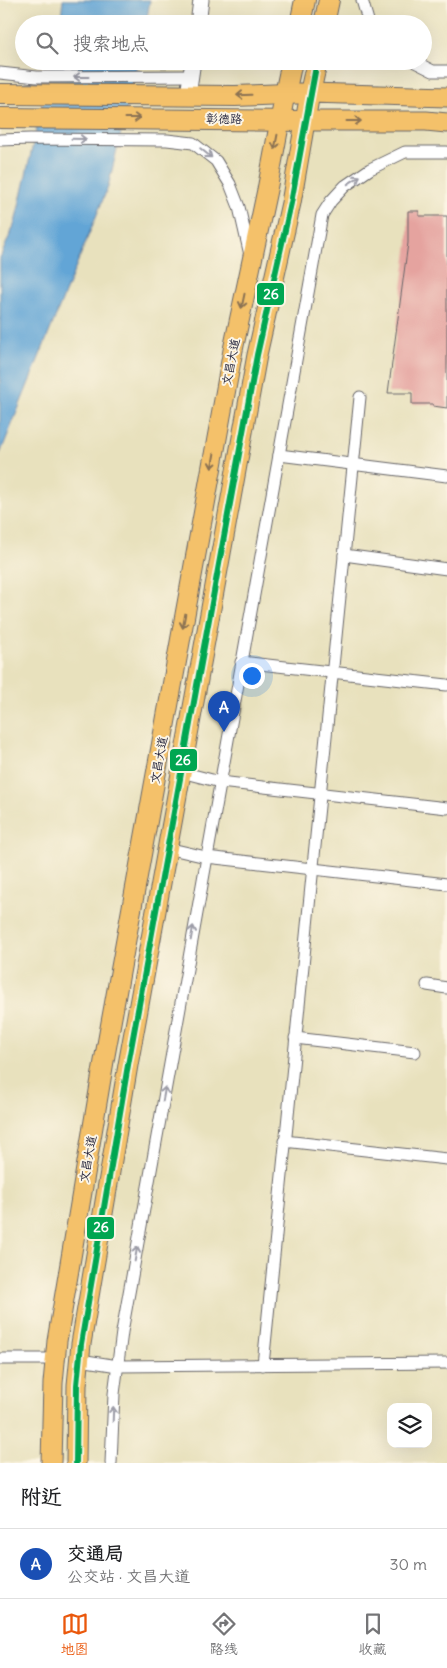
<!DOCTYPE html>
<html lang="zh">
<meta charset="utf-8">
<style>
:root{--surface:#fff;--page:#f6f6f6;--text:#202124;--muted:#757577;--line:#e0e0e0;--accent:#ea580c}
body{margin:0;font-family:Delius,"LXGW WenKai TC",sans-serif;background:var(--page);color:var(--text)}
.controls{position:absolute;right:15px;bottom:15px;display:grid;overflow:hidden;border-radius:10px;box-shadow:0 5px 20px #0002}
.controls button{width:45px;height:45px;display:grid;place-items:center;padding:0;border:0;border-bottom:1px solid var(--line);background:var(--surface);color:var(--text);font:25px sans-serif}
.you{position:absolute;left:251px;top:675px;width:18px;height:18px;margin:-12px;border:4px solid #fff;border-radius:50%;background:#1a73e8;box-shadow:0 0 0 8px #1a73e833}
.badge{display:grid;place-items:center;width:32px;height:32px;border-radius:50%;background:var(--accent);color:#fff;font-size:16px;font-weight:700}
.pin{position:absolute;translate:-50% -41px;filter:drop-shadow(0 1px 2px #0008)}
.pin::after{content:'';position:absolute;top:26px;width:18px;height:15px;background:inherit;clip-path:polygon(0 0,100% 0,50% 100%)}
.list{margin:0;padding:0;list-style:none}
h2{display:flex;justify-content:space-between;align-items:center;height:65px;margin:0;padding:0 20px;font-size:21px}
h2 small{font-size:16px;font-weight:400;color:var(--muted)}
.list li{display:grid;grid-template-columns:32px 1fr auto;gap:15px;align-items:center;box-sizing:border-box;height:70px;padding:0 20px;border-top:1px solid var(--line)}
.list b{display:block;font-size:19px;white-space:nowrap}
.list p{margin:0;font-size:16px;white-space:nowrap;color:var(--muted)}
.list em{font-size:16px;font-style:normal;color:var(--muted)}
.icon{flex:none;width:28px;height:28px;fill:none;stroke:currentColor;stroke-width:2;stroke-linecap:round;stroke-linejoin:round}
.map{position:relative;flex:none;width:447px;height:1463px;overflow:hidden}
.search{position:absolute;background:var(--surface);box-shadow:0 5px 20px #0002;left:15px;right:15px;top:15px;height:55px;display:flex;align-items:center;gap:12px;box-sizing:border-box;padding:0 18px;border-radius:28px;color:var(--muted);font-size:19px}
.sheet{height:135px;background:var(--surface)}
nav{display:flex;justify-content:space-around;align-items:center;box-sizing:border-box;height:70px;border-top:1px solid var(--line);background:var(--surface);font-size:14px;color:var(--muted)}
nav a{display:grid;justify-items:center;gap:2px}
nav .on{color:var(--accent)}
.map>svg:first-child{display:block}
</style>
<div class="map">
<svg width="447" height="1463" viewBox="0 0 447 1463">
<rect width="100%" height="100%" fill="#fcf5e5"/>
<filter id="ink" filterUnits="userSpaceOnUse"><feTurbulence type="fractalNoise" baseFrequency=".02" numOctaves="2"/><feDisplacementMap in="SourceGraphic" scale="10" xChannelSelector="R" yChannelSelector="G"/><feConvolveMatrix kernelMatrix="1 2 1 2 8 2 1 2 1" color-interpolation-filters="sRGB"/></filter>
<filter id="wash" filterUnits="userSpaceOnUse"><feTurbulence type="fractalNoise" baseFrequency=".0096" numOctaves="4" result="noise"/><feDisplacementMap in="SourceGraphic" scale="20" xChannelSelector="R" yChannelSelector="G"/><feGaussianBlur stdDeviation="1.12" result="paint"/><feColorMatrix in="noise" values="0 0 0 0 0 0 0 0 0 0 0 0 0 0 0 0 0 1.4 0 .05"/><feComposite in="paint" operator="in"/></filter>
<g filter="url(#wash)">
<rect width="100%" height="100%" fill="#e8e1bd"/>
<g fill="#62a5d6" stroke="#426488">
<path d="M 63,0 L 150,0 L 146,24 L 60,24 Z"/>
<path d="M 52,61 L 138,61 L 108,187 L 0,454 L 0,258 L 15,223 Z"/>
</g>
<g id="blocks">
<path fill="#e5a39f" d="M 408,211 L 419,211 L 419,216 L 447,216 L 447,408 L 433,406 L 433,404 L 412,404 L 412,393 L 388,393 L 408,243 Z"/>
</g>
</g>
<g filter="url(#ink)">
<use href="#blocks" fill-opacity="0" stroke="#676568" stroke-width="1"/>
<g fill="none" stroke-linecap="round" stroke-linejoin="round">
<defs>
<g id="minor">
<path d="M 362,0 L 369,24"/>
<path d="M 413,61 L 433,71 L 447,71"/>
<path d="M 0,73 L 37,77 L 191,76"/>
<path d="M 0,140 L 30,139 L 167,140 L 193,143 L 216,161 L 230,184 L 239,207 L 250,255"/>
<path d="M 279,455 L 447,476"/>
<path d="M 344,555 L 447,569"/>
<path d="M 241,662 L 447,685"/>
<path d="M 181,772 L 220,782 L 447,808"/>
<path d="M 167,848 L 206,857 L 447,884"/>
<path d="M 427,985 L 447,988"/>
<path d="M 295,1038 L 415,1052"/>
<path d="M 284,1141 L 447,1159"/>
<path d="M 0,1359 L 55,1359"/>
<path d="M 80,1360 L 118,1366 L 447,1363"/>
<path d="M 263,1365 L 360,397"/>
<path d="M 111,1463 L 114,1394 L 122,1332 L 322,215 L 331,201 L 345,186 L 370,169 L 405,152 L 447,152"/>
</g>
<g id="tertiary">
<path d="M 198,24 L 201,0"/>
<path d="M 188,95 L 193,61"/>
</g>
<g id="primary">
<path d="M 305,121 L 426,121 L 447,123"/>
<path d="M 51,1463 L 53,1383 L 57,1341 L 104,1061 L 233,350 L 267,190 L 285,94"/>
<path d="M 76,1463 L 77,1385 L 81,1344 L 128,1065 L 257,355 L 291,203 L 310,93 L 447,97"/>
</g>
<g id="trunk">
<path d="M 300,24 L 305,0"/>
<path d="M 324,24 L 329,0"/>
<path d="M 0,94 L 235,96 L 310,93 L 317,61"/>
<path d="M 285,94 L 292,61"/>
<path d="M 0,118 L 305,121"/>
</g>
</defs>
<use href="#minor" stroke="#676568" stroke-width="13"/>
<use href="#tertiary" stroke="#676568" stroke-width="17"/>
<use href="#primary" stroke="#676568" stroke-width="21"/>
<use href="#trunk" stroke="#676568" stroke-width="22"/>
<use href="#minor" stroke="#fff" stroke-width="11"/>
<use href="#tertiary" stroke="#fff" stroke-width="15"/>
<use href="#primary" stroke="#f4c16a" stroke-width="19"/>
<use href="#trunk" stroke="#f4c16a" stroke-width="20"/>
<defs>
<path id="bus-1" d="M 76,1463 L 77,1385 L 81,1344 L 128,1065 L 257,355 L 291,203 L 317,61"/>
</defs>
<use href="#bus-1" stroke="#fcf5e5" stroke-width="10"/>
<use href="#bus-1" stroke="#00a651" stroke-width="6"/>
</g>
<defs><path id="oneway-shaft" d="M-6 0H5M1.5-3L5.5 0L1.5 3" fill="none" stroke-width="1.6" stroke-linecap="round" stroke-linejoin="round" transform="scale(1.25)"/></defs>
<g stroke="#9c9ca7">
<use href="#oneway-shaft" transform="translate(81 77) rotate(180)"/>
<use href="#oneway-shaft" transform="translate(79 139) rotate(1)"/>
<use href="#oneway-shaft" transform="translate(206 153) rotate(39)"/>
<use href="#oneway-shaft" transform="translate(354 180) rotate(-33)"/>
<use href="#oneway-shaft" transform="translate(192 933) rotate(-80)"/>
<use href="#oneway-shaft" transform="translate(164 1094) rotate(-80)"/>
<use href="#oneway-shaft" transform="translate(136 1254) rotate(-80)"/>
<use href="#oneway-shaft" transform="translate(113 1414) rotate(-88)"/>
</g>
<g stroke="#8b7252">
<use href="#oneway-shaft" transform="translate(244 95) rotate(178)"/>
<use href="#oneway-shaft" transform="translate(133 118)"/>
<use href="#oneway-shaft" transform="translate(354 121)"/>
<use href="#oneway-shaft" transform="translate(276 142) rotate(101)"/>
<use href="#oneway-shaft" transform="translate(243 301) rotate(102)"/>
<use href="#oneway-shaft" transform="translate(213 461) rotate(100)"/>
<use href="#oneway-shaft" transform="translate(184 621) rotate(100)"/>
</g>
</g>
<g text-anchor="middle" stroke-width="4" stroke-linejoin="round" paint-order="stroke">
<g font-size="12" fill="#22223b" stroke="#fcf5e5">
<text transform="translate(224 119) rotate(1)" y="4">彰德路</text>
<text transform="translate(231 362) rotate(-79)" y="4">文昌大道</text>
<text transform="translate(159 760) rotate(-80)" y="4">文昌大道</text>
<text transform="translate(88 1159) rotate(-80)" y="4">文昌大道</text>
</g>
</g>
<g stroke="#fcf5e5" stroke-width="2">
<rect x="256" y="282" width="29" height="24" rx="5" fill="#00a651"/>
<rect x="169" y="748" width="29" height="24" rx="5" fill="#00a651"/>
<rect x="86" y="1216" width="29" height="24" rx="5" fill="#00a651"/>
</g>
<g font-size="14" text-anchor="middle" font-weight="bold" fill="#fff">
<text x="271" y="299">26</text>
<text x="183" y="765">26</text>
<text x="101" y="1232">26</text>
</g>
</svg>
<div class="controls">
<button><svg class="icon" aria-label="layers" viewBox="0 0 24 24"><path d="M12 4l9 5-9 5-9-5zM3 14l9 5 9-5"/></svg></button>
</div>
<div class="you"></div>
<div class="pin badge" style="left:224px;top:732px;background:#1a4fb4">A</div>
<div class="search"><svg class="icon" aria-label="search" viewBox="0 0 24 24"><circle cx="10" cy="10" r="6"/><path d="M15 15l6 6"/></svg>搜索地点</div>
</div>
<section class="sheet">
<h2>附近<small></small></h2>
<ul class="list">
<li><span class="badge" style="background:#1a4fb4">A</span><div><b>交通局</b><p>公交站 · 文昌大道</p></div><em>30 m</em></li>
</ul>
</section>
<nav>
<a class="on"><svg class="icon" aria-label="map" viewBox="0 0 24 24"><path d="M3 6l6-2 6 2 6-2v14l-6 2-6-2-6 2zM9 4v14M15 6v14"/></svg>地图</a>
<a><svg class="icon" aria-label="directions" viewBox="0 0 24 24"><path d="M12 3l9 9-9 9-9-9zM9 14v-3h6M13 9l2 2-2 2"/></svg>路线</a>
<a><svg class="icon" aria-label="saved" viewBox="0 0 24 24"><path d="M7 4h10v16l-5-4-5 4z"/></svg>收藏</a>
</nav>
